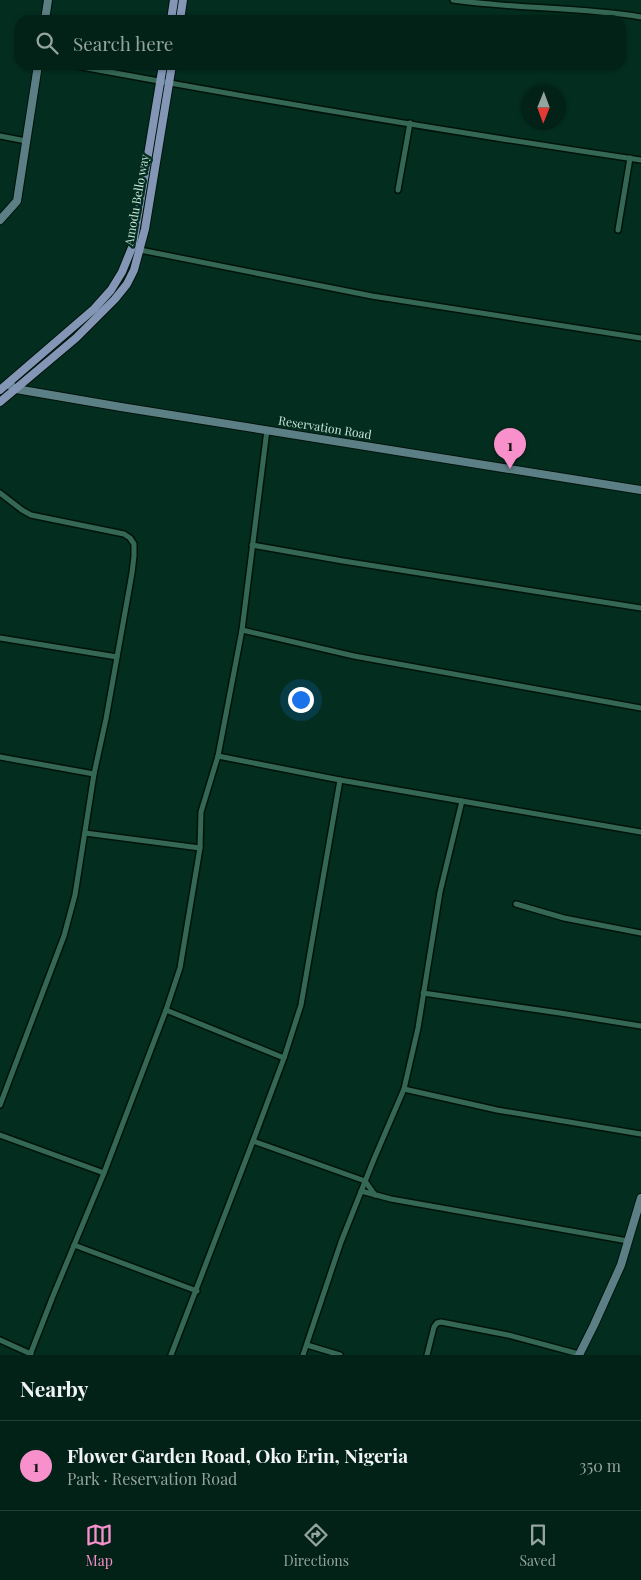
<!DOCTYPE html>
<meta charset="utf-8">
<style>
:root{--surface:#022217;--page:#0c2a20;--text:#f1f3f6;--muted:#96a4a1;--line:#233f36;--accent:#f890cb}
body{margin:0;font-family:"Playfair Display",serif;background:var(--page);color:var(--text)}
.compass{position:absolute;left:521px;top:85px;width:45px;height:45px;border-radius:50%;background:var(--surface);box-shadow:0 1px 4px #0004;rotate:181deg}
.you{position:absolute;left:300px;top:699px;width:18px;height:18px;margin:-12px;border:4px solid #fff;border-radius:50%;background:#1a73e8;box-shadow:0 0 0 8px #1a73e833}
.badge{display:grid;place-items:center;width:32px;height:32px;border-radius:50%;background:var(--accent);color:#111;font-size:16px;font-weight:700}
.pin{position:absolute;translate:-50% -41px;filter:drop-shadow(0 1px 2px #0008)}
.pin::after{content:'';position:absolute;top:26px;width:18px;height:15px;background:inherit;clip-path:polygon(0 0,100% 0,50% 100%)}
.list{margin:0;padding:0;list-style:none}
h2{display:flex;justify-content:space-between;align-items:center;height:65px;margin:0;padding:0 20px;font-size:21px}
h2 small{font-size:16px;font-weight:400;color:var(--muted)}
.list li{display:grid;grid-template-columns:32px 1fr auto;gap:15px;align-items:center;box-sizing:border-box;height:90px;padding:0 20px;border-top:1px solid var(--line)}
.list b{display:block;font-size:19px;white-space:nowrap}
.list p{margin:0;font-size:16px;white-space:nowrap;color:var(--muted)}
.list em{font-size:16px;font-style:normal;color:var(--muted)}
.icon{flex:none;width:28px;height:28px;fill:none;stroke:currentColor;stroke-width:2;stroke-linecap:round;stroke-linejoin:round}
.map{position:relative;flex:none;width:641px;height:1355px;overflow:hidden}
.search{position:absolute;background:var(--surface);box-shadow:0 1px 4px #0004;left:15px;right:15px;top:15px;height:55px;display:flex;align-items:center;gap:12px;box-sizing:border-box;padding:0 18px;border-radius:15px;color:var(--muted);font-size:19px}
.sheet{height:155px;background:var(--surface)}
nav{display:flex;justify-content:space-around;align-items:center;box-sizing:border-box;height:70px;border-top:1px solid var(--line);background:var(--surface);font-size:14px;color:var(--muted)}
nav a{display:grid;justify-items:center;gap:2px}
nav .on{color:var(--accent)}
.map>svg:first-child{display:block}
</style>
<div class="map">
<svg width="641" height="1355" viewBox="0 0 641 1355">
<rect width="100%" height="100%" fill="#032d1f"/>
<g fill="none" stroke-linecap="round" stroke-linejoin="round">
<defs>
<g id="street">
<path d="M 453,0 C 516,9 579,7 641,17"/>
<path d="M 71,65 C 260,100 451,132 641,160"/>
<path d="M 0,136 L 26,141"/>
<path d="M 398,190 L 410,123"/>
<path d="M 618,230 L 630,158"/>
<path d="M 140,250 L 372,296 L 641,338"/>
<path d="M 0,493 L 22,510 L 31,515 L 124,534 L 130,538 L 134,544 L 134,556 L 132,573 L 106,719 L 94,774 L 75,895 L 64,936 L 0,1105"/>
<path d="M 252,545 L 343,561 L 641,608"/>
<path d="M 242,630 L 354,656 L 641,708"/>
<path d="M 0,638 L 117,657"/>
<path d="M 218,756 L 340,780 L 641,832"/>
<path d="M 0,757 L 94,774"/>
<path d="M 85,833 L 200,848"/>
<path d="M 516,904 L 564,918 L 641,933"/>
<path d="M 423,993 L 560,1013 L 641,1026"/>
<path d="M 166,1010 L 284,1058"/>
<path d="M 404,1089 L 497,1110 L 641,1134"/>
<path d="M 0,1135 L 104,1173"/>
<path d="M 253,1141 L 365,1181 L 375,1195"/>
<path d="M 361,1191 L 391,1199 L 628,1241"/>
<path d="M 74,1245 L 197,1291"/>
<path d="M 0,1340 L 31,1354"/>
<path d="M 307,1345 L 340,1355"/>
<path d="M 30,1355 L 53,1296 L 104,1173 L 166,1010 L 180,968 L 200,848 L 201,812 L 218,756 L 242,630 L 267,430"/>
<path d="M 171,1355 L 253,1141 L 284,1058 L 301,1005 L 340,780"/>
<path d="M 303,1355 L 341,1242 L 374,1159 L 404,1089 L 418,1028 L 440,892 L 462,801"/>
<path d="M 427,1355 L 434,1327 L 437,1323 L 441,1322 L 508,1335 L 579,1354"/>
</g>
<g id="secondary">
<path d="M 45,20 L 48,0"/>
<path d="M 0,220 L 17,201 L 38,65"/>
<path d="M 8,384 L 16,389 L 121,407 L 641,490"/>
<path d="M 579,1355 L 594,1325 L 621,1265 L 641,1198"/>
</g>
<g id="primary">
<path d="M 171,20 L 174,0"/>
<path d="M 180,20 L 183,0"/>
<path d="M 0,390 L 94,309 L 111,290 L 122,272 L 133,245 L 163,65"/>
<path d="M 0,402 L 76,338 L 115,299 L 127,284 L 134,270 L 145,229 L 172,65"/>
</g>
</defs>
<use href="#street" stroke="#00130a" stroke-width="8"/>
<use href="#secondary" stroke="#00130a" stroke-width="10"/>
<use href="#primary" stroke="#00130a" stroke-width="10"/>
<use href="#street" stroke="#346854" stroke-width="5"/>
<use href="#secondary" stroke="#5b7f85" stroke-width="8"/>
<use href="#primary" stroke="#8396b6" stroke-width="8"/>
</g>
<g text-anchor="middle" stroke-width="5" stroke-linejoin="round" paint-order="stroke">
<g font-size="12" fill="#c9e4d8" stroke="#032d1f">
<text transform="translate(137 200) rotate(-80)" y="4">Amodu Bello way</text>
<text transform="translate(325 428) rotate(9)" y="4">Reservation Road</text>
</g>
</g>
</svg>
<svg class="compass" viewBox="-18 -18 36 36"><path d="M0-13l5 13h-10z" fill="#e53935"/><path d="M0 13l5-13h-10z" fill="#96a4a1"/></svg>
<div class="you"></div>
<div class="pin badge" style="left:510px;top:469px">1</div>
<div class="search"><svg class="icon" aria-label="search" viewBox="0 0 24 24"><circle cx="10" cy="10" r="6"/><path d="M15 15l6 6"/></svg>Search here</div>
</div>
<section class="sheet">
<h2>Nearby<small></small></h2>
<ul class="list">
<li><span class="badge">1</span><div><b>Flower Garden Road, Oko Erin, Nigeria</b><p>Park · Reservation Road</p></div><em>350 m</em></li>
</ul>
</section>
<nav>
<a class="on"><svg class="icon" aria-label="map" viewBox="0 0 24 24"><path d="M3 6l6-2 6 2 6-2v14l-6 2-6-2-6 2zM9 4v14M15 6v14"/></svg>Map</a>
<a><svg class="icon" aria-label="directions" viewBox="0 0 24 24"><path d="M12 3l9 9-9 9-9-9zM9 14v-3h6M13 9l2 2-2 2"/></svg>Directions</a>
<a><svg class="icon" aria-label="saved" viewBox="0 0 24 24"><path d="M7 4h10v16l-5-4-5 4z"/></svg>Saved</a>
</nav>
